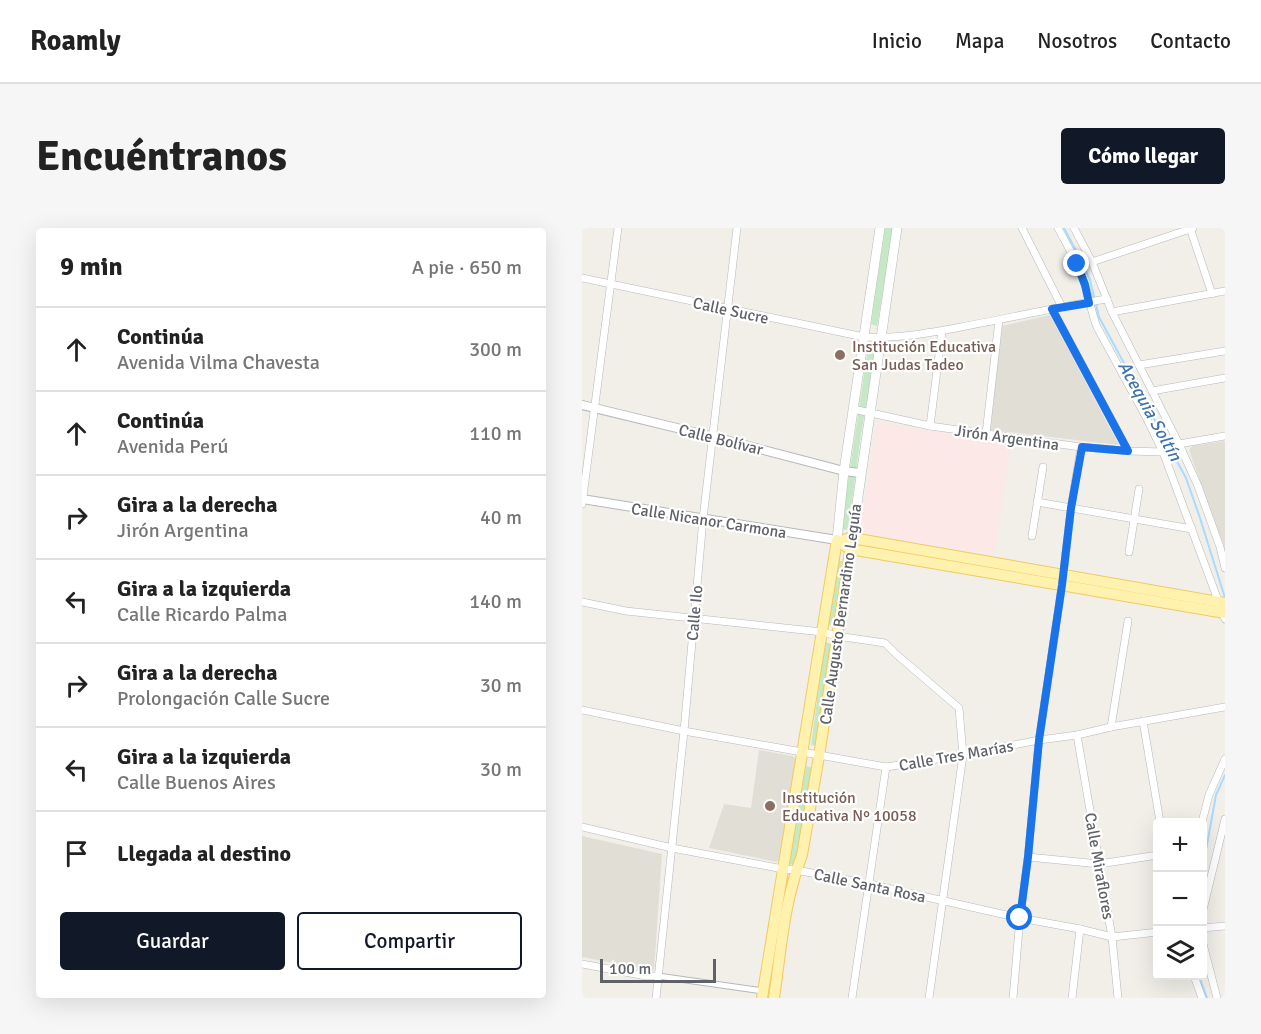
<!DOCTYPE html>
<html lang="es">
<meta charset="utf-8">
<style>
:root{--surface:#fff;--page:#f6f6f6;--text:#222;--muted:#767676;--line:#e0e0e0;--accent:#111827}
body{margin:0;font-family:Signika,sans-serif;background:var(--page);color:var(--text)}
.controls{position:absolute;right:18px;bottom:18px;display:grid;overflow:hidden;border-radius:6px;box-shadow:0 6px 24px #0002}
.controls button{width:54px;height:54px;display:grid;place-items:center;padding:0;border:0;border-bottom:2px solid var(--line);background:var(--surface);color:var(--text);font:30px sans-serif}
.scale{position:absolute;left:18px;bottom:15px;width:116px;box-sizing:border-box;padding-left:6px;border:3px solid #5f6368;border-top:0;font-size:16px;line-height:21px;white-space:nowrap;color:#5f6368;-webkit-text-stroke:4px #fff;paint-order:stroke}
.stop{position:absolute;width:18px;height:18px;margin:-14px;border:4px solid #1a73e8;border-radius:50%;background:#fff}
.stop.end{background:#1a73e8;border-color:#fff;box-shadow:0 2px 6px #0008}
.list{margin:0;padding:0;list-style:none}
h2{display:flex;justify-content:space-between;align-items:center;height:78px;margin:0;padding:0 24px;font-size:26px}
h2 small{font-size:20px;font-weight:400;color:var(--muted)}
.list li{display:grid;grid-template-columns:39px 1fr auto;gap:18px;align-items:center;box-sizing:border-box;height:84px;padding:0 24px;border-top:2px solid var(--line)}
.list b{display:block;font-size:22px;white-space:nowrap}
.list p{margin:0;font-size:20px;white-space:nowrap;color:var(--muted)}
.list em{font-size:20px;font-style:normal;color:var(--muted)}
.actions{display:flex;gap:12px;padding:18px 24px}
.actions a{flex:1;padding:14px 0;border:2px solid var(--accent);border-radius:6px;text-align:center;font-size:21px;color:var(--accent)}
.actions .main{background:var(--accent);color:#fff}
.icon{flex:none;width:33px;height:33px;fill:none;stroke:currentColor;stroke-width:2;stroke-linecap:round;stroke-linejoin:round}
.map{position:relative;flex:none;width:643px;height:770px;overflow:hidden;border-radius:6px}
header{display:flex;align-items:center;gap:36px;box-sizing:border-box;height:84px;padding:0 30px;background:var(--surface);border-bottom:2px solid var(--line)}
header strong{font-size:28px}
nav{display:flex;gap:33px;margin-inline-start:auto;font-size:21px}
.intro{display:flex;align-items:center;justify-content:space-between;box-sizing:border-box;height:144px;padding:0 36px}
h1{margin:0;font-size:42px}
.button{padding:15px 27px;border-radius:6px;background:var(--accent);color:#fff;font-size:21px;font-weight:700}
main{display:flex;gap:36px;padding:0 36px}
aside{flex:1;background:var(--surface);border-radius:6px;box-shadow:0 6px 24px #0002}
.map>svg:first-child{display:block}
</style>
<header>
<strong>Roamly</strong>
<nav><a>Inicio</a><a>Mapa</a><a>Nosotros</a><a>Contacto</a></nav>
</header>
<div class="intro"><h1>Encuéntranos</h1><a class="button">Cómo llegar</a></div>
<main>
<aside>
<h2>9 min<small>A pie · 650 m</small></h2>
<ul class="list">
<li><svg class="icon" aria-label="ahead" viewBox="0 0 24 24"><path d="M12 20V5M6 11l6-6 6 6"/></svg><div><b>Continúa</b><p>Avenida Vilma Chavesta</p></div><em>300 m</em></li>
<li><svg class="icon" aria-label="ahead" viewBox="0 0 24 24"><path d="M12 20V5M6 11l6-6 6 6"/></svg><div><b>Continúa</b><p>Avenida Perú</p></div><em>110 m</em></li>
<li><svg class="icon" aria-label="right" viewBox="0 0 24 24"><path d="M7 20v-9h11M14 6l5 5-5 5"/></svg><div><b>Gira a la derecha</b><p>Jirón Argentina</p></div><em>40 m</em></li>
<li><svg class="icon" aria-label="left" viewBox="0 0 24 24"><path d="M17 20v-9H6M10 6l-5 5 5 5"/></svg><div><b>Gira a la izquierda</b><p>Calle Ricardo Palma</p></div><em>140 m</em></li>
<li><svg class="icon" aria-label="right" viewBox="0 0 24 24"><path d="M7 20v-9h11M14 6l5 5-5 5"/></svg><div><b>Gira a la derecha</b><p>Prolongación Calle Sucre</p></div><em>30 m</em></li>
<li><svg class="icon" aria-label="left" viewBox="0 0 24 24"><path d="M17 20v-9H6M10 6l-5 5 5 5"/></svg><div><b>Gira a la izquierda</b><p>Calle Buenos Aires</p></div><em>30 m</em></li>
<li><svg class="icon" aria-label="arrive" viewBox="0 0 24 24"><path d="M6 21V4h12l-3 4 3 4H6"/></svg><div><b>Llegada al destino</b></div></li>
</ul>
<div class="actions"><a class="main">Guardar</a><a>Compartir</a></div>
</aside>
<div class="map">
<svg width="643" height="770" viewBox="0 0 643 770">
<rect width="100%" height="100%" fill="#f1efe8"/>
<g fill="#e1ded6">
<path d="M 468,87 L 537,217 L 408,202 L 420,98 Z"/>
<path d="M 643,213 L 643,322 L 607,222 L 610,218 Z"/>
<path d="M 177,522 L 210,528 L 215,531 L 197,630 L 195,634 L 127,620 L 142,576 L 169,580 Z"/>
<path d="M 0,608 L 80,626 L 72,743 L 0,729 Z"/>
</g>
<path fill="#fce8e6" d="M 295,194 L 429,216 L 412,327 L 278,306 Z"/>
<g fill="#c5e8c5">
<path d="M 303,0 L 312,0 L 295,98 L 289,96 Z"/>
<path d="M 286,120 L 294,121 L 279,206 L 266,302 L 259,301 Z"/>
<path d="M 254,332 L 260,333 L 251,397 L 246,397 Z"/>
<path d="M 243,414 L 250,416 L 235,518 L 229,517 Z"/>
<path d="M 224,538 L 232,540 L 213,637 L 205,636 Z"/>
</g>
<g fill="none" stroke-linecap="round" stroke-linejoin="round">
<g stroke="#aadaff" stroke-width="2">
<path d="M 482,0 L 498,30 L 508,52 L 517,89 L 604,250 L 618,290 L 643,370"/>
<path d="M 620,644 L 634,567 L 643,547"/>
<path d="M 617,748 L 625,770"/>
</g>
<defs>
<path id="pedestrian" d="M 76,748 L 181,763"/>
<g id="minor">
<path d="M 440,0 L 480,79"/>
<path d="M 476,0 C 486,19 497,37 503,57 C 508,71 509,84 515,99 L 564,189 L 581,224 L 643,391"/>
<path d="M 492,0 L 510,34 L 530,84 L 597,216 L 616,258 L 638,319 L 643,340"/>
<path d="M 608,0 L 630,66"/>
<path d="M 510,34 L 611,0"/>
<path d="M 0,50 L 282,109 C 314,111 347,105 379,99 C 427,90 476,79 525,71"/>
<path d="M 470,81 L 546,223"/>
<path d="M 530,84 L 643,63"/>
<path d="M 557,137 L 643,123"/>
<path d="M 570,163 L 643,150"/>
<path d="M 271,181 L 348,198 L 499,219 L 546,223 L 581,224"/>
<path d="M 348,198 L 360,103"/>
<path d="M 404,206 L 417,92"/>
<path d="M 597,216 L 643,208"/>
<path d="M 455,274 L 610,301"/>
<path d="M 0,276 L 36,0"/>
<path d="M 450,308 L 461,239"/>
<path d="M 547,324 L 557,261"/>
<path d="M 0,374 L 44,383 L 240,404 L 255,408 L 303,415 L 314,426 L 377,480 L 381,527 L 347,770"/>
<path d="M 0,482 L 102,503 L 304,539 L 381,527 L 457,512 L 495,507 L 529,499 L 643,479"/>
<path d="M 561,493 L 578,594"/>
<path d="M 529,499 L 546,393"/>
<path d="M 495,507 L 530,709 L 536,770"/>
<path d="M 620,594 L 627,567 L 643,531"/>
<path d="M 0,599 L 90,620 L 201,641 L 214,642 L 287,656 L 438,690 L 498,701 L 530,709 L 576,704"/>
<path d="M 446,629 L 517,636 L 576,627"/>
<path d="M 620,686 L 643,591"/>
<path d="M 620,700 L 643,698"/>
<path d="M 620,712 L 635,770"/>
<path d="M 0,736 L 64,748 L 76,748"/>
<path d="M 612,748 L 620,770"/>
<path d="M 74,770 L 102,503 L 121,291 L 155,0"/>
<path d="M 270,770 L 304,539"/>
<path d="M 431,770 L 438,690 L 446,629 L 457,512 L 480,357 L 489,280 L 499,219"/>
<path d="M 490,770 L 498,701"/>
</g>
<g id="tertiary">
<path d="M 0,177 L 132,209 L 262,243 L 278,245"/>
<path d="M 0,271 L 255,312"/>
</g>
<g id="secondary">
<path d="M 270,310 L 315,0"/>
<path d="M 255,312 L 262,243 L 298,0"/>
</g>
<g id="primary">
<path d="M 264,311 L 270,310 L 643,375"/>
<path d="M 262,317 L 268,321 L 643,385"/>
<path d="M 180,770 L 255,312"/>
<path d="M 192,770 C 199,722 202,673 220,627 L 237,528 L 270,310"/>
</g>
</defs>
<use href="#pedestrian" stroke="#b5b8bc" stroke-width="7"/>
<use href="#minor" stroke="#b5b8bc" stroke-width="8"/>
<use href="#tertiary" stroke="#b5b8bc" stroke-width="10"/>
<use href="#secondary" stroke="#b6babf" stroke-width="10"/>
<use href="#primary" stroke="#f2c960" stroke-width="12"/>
<use href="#pedestrian" stroke="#fff" stroke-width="5"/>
<use href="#minor" stroke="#fff" stroke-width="7"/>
<use href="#tertiary" stroke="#fff" stroke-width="8"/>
<use href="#secondary" stroke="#fff" stroke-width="9"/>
<use href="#primary" stroke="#fff2af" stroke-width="10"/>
</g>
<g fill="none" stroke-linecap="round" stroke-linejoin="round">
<path stroke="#1a73e8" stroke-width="8" d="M 438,690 L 446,629 L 457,512 L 480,357 L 489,280 L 500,219 L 546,223 L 470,81 L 507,75 L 503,57 L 495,36"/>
</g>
<g fill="#8d6e63" stroke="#fff" stroke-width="2">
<circle cx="258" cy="127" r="6"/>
<circle cx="188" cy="578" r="6"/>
</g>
<g text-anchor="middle" stroke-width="4.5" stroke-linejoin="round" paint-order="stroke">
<g font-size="16" fill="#5f6368" stroke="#fff">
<text transform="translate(149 82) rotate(12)" y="6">Calle Sucre</text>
<text transform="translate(425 209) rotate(8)" y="6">Jirón Argentina</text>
<text transform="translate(139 211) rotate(14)" y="6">Calle Bolívar</text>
<text transform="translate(127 292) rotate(9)" y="6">Calle Nicanor Carmona</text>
<text transform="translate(112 385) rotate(-85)" y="6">Calle Ilo</text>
<text transform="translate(258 386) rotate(-82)" y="6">Calle Augusto Bernardino Leguía</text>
<text transform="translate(374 527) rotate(-10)" y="6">Calle Tres Marías</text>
<text transform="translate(518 638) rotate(80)" y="6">Calle Miraflores</text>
<text transform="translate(288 657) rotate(12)" y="6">Calle Santa Rosa</text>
</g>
<g font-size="16" fill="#785e54" stroke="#fff" text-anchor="start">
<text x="270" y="124">Institución Educativa<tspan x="270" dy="18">San Judas Tadeo</tspan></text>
<text x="200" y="575">Institución<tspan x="200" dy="18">Educativa Nº 10058</tspan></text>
</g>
<g font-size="18" font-style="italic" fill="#4174aa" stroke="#fff">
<text transform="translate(568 183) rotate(61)" y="6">Acequia Soltín</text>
</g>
</g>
</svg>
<div class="controls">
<button>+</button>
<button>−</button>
<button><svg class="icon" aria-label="layers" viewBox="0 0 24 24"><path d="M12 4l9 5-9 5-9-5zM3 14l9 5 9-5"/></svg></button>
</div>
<div class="scale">100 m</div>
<div class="stop" style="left:438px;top:690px"></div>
<div class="stop end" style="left:495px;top:36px"></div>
</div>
</main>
